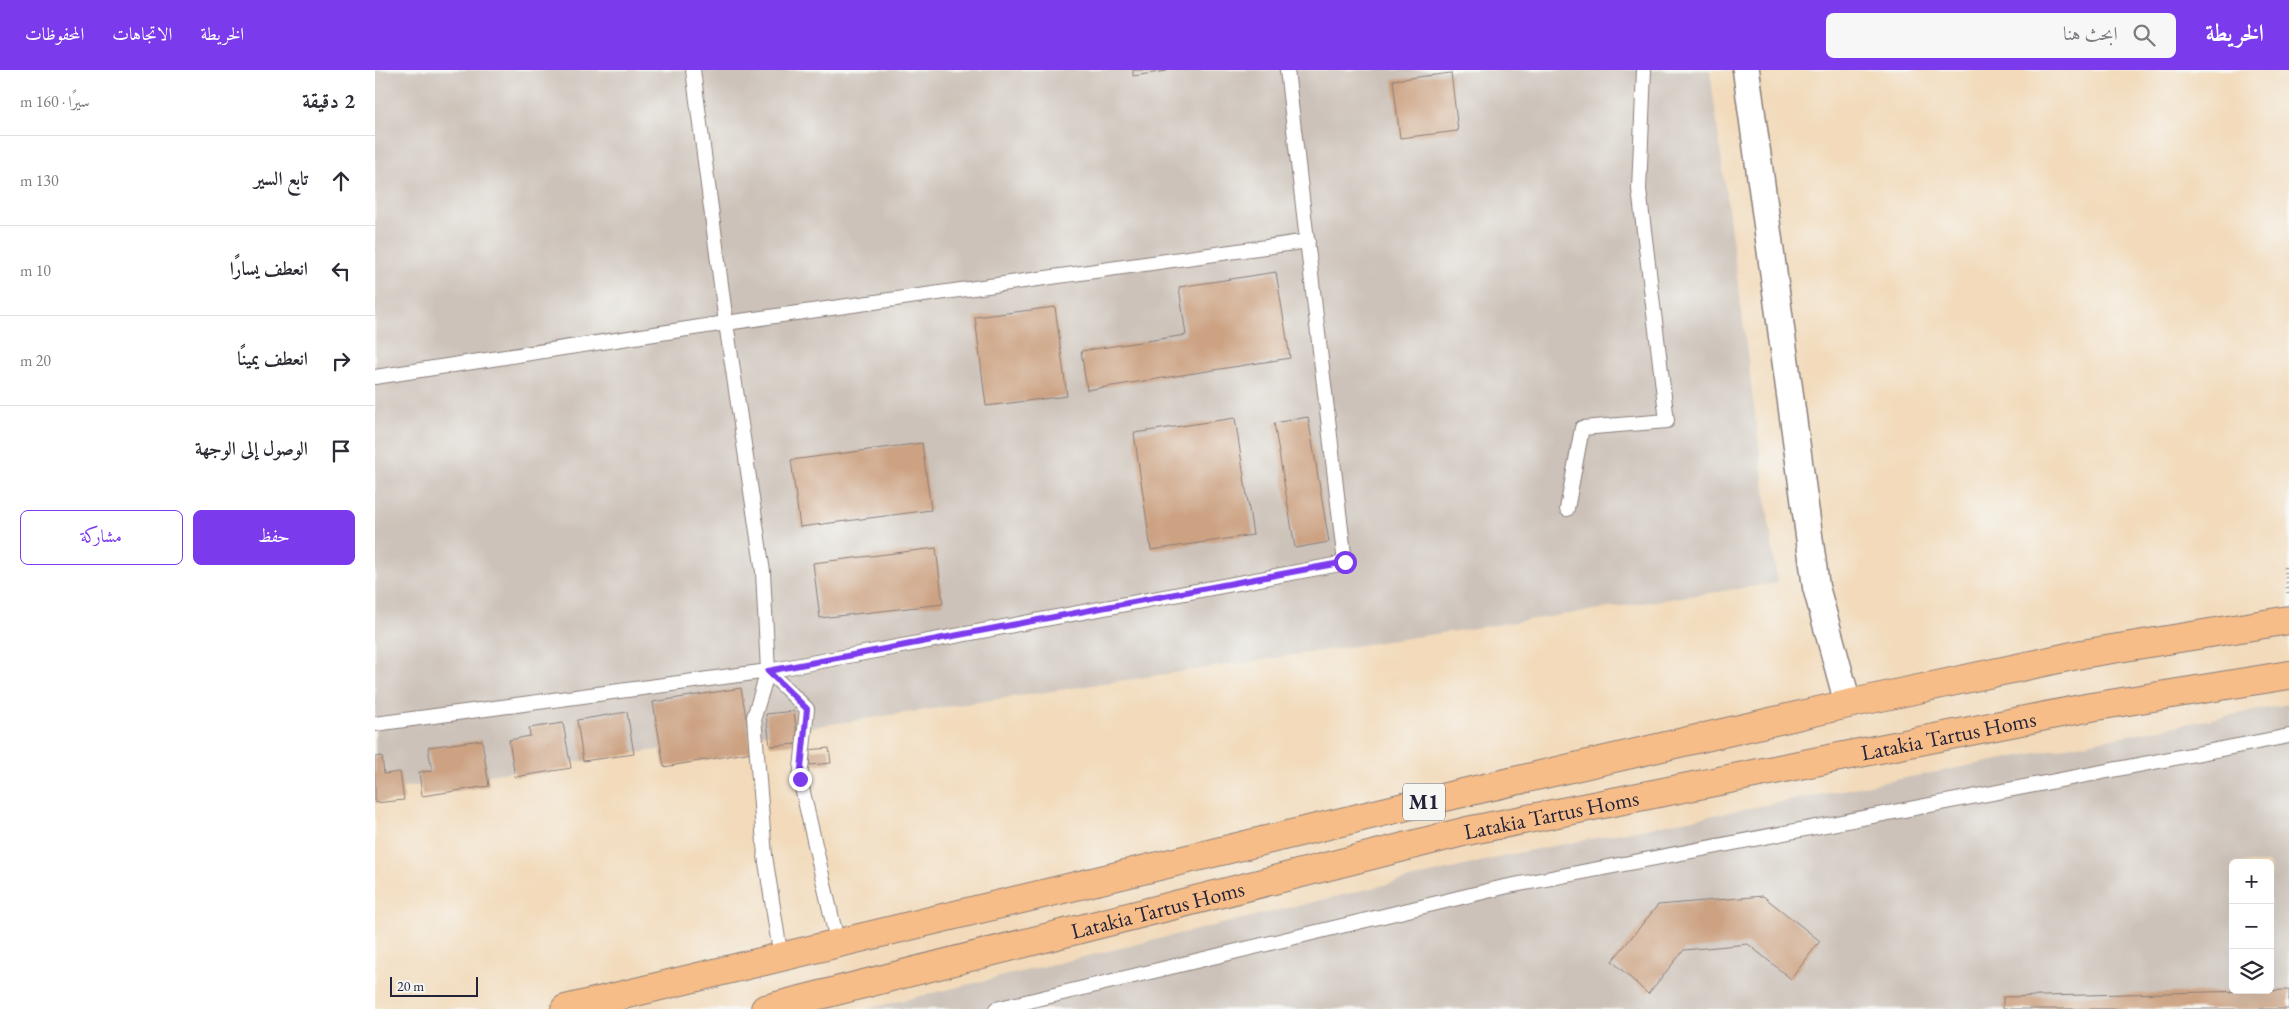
<!DOCTYPE html>
<html lang="ar">
<meta charset="utf-8">
<style>
:root{--surface:#fff;--page:#f7f7f7;--text:#2b2b33;--muted:#7c7c81;--line:#e1e1e2;--accent:#7c3aed}
body{margin:0;font-family:"EB Garamond",Amiri,serif;background:var(--page);color:var(--text);direction:rtl}
.controls{position:absolute;right:15px;bottom:15px;display:grid;overflow:hidden;border-radius:8px;box-shadow:0 5px 20px #0002}
.controls button{width:45px;height:45px;display:grid;place-items:center;padding:0;border:0;border-bottom:1px solid var(--line);background:var(--surface);color:var(--text);font:25px sans-serif}
.scale{position:absolute;left:15px;bottom:12px;width:88px;box-sizing:border-box;padding-left:5px;border:2px solid #22223b;border-top:0;font-size:14px;line-height:18px;white-space:nowrap;color:#22223b;-webkit-text-stroke:4px #f6f6f2;paint-order:stroke}
.stop{position:absolute;width:15px;height:15px;margin:-11px;border:4px solid #7c3aed;border-radius:50%;background:#fff}
.stop.end{background:#7c3aed;border-color:#fff;box-shadow:0 1px 5px #0008}
.list{margin:0;padding:0;list-style:none}
h2{display:flex;justify-content:space-between;align-items:center;height:65px;margin:0;padding:0 20px;font-size:21px}
h2 small{font-size:16px;font-weight:400;color:var(--muted)}
.list li{display:grid;grid-template-columns:32px 1fr auto;gap:15px;align-items:center;box-sizing:border-box;height:90px;padding:0 20px;border-top:1px solid var(--line)}
.list b{display:block;font-size:19px;white-space:nowrap}
.list em{font-size:16px;font-style:normal;color:var(--muted)}
.actions{display:flex;gap:10px;padding:15px 20px}
.actions a{flex:1;padding:11px 0;border:1px solid var(--accent);border-radius:8px;text-align:center;font-size:18px;color:var(--accent)}
.actions .main{background:var(--accent);color:#fff}
.icon{flex:none;width:28px;height:28px;fill:none;stroke:currentColor;stroke-width:2;stroke-linecap:round;stroke-linejoin:round}
.map{position:relative;flex:none;width:1914px;height:939px;overflow:hidden;direction:ltr}
header{display:flex;align-items:center;gap:30px;box-sizing:border-box;height:70px;padding:0 25px;background:var(--accent);color:#fff}
header strong{font-size:24px}
nav{display:flex;gap:28px;margin-inline-start:auto;font-size:18px}
.search{width:350px;height:45px;background:var(--page);display:flex;align-items:center;gap:12px;box-sizing:border-box;padding:0 18px;border-radius:8px;color:var(--muted);font-size:19px}
main{display:flex}
aside{flex:1;background:var(--surface)}
.map>svg:first-child{display:block}
</style>
<header>
<strong>الخريطة</strong>
<div class="search"><svg class="icon" aria-label="search" viewBox="0 0 24 24"><circle cx="10" cy="10" r="6"/><path d="M15 15l6 6"/></svg>ابحث هنا</div>
<nav><a>الخريطة</a><a>الاتجاهات</a><a>المحفوظات</a></nav>
</header>
<main>
<div class="map">
<svg width="1914" height="939" viewBox="0 0 1914 939">
<rect width="100%" height="100%" fill="#f6f6f2"/>
<filter id="ink" filterUnits="userSpaceOnUse"><feTurbulence type="fractalNoise" baseFrequency=".02" numOctaves="2"/><feDisplacementMap in="SourceGraphic" scale="10" xChannelSelector="R" yChannelSelector="G"/><feConvolveMatrix kernelMatrix="1 2 1 2 8 2 1 2 1" color-interpolation-filters="sRGB"/></filter>
<filter id="wash" filterUnits="userSpaceOnUse"><feTurbulence type="fractalNoise" baseFrequency=".0096" numOctaves="4" result="noise"/><feDisplacementMap in="SourceGraphic" scale="20" xChannelSelector="R" yChannelSelector="G"/><feGaussianBlur stdDeviation="1.12" result="paint"/><feColorMatrix in="noise" values="0 0 0 0 0 0 0 0 0 0 0 0 0 0 0 0 0 1.4 0 .05"/><feComposite in="paint" operator="in"/></filter>
<g filter="url(#wash)">
<rect width="100%" height="100%" fill="#f2daba"/>
<g fill="#ccc2b9" fill-rule="evenodd">
<path d="M 0,0 L 1335,0 L 1402,513 L 0,722 Z"/>
<path d="M 1914,634 L 1914,939 L 491,939 L 1147,782 ZM 1858,793 L 1895,793 L 1895,920 L 1858,920 Z"/>
</g>
<g id="blocks">
<g fill="#cca282">
<path d="M 758,0 L 792,0 L 792,1 L 758,6 Z"/>
<path d="M 1076,3 L 1083,61 L 1025,68 L 1018,10 Z"/>
<path d="M 901,202 L 915,288 L 712,320 L 706,281 L 811,265 L 804,217 Z"/>
<path d="M 680,237 L 692,326 L 611,336 L 600,247 Z"/>
<path d="M 933,347 L 954,472 L 920,478 L 899,353 Z"/>
<path d="M 860,348 L 878,465 L 776,480 L 759,363 Z"/>
<path d="M 547,373 L 556,440 L 425,457 L 416,390 Z"/>
<path d="M 561,478 L 568,534 L 445,548 L 438,493 Z"/>
<path d="M 366,618 L 377,682 L 289,697 L 278,632 Z"/>
<path d="M 419,641 L 423,674 L 395,676 L 391,644 Z"/>
<path d="M 252,642 L 259,684 L 208,691 L 202,650 Z"/>
<path d="M 188,653 L 196,698 L 140,707 L 134,670 L 155,666 L 154,658 Z"/>
<path d="M 107,670 L 114,716 L 47,726 L 44,702 L 57,701 L 53,677 Z"/>
<path d="M 454,678 L 456,693 L 435,695 L 433,680 Z"/>
<path d="M 7,686 L 9,704 L 25,702 L 29,730 L 0,733 L 0,687 Z"/>
<path d="M 1388,826 L 1445,871 L 1416,909 L 1373,874 L 1309,880 L 1273,924 L 1237,891 L 1283,835 Z"/>
<path d="M 1914,920 L 1914,939 L 1628,939 L 1628,927 Z"/>
</g>
</g>
</g>
<g filter="url(#ink)">
<use href="#blocks" fill-opacity="0" stroke="#8a7e7a" stroke-width="1"/>
<g fill="none" stroke-linecap="round" stroke-linejoin="round">
<defs>
<g id="lane">
<path d="M 318,0 L 351,253 L 388,502 L 393,601 L 379,647 L 390,786 L 406,888"/>
<path d="M 0,307 L 351,253 L 933,171"/>
<path d="M 1192,439 L 1207,358 L 1292,351 L 1264,119 L 1269,0"/>
<path d="M 393,601 L 432,639 L 425,709 L 463,875"/>
<path d="M 0,654 L 393,601 L 970,493 L 912,0"/>
<path d="M 621,939 L 1129,817 L 1914,666"/>
</g>
<path id="street" d="M 1371,0 L 1441,517 L 1473,634"/>
<g id="highway">
<path d="M 190,939 L 1066,728 L 1473,634 L 1707,584 L 1914,550"/>
<path id="s1" d="M 390,939 L 1092,761 L 1716,637 L 1914,605"/>
</g>
</defs>
<use href="#lane" stroke="#8a7e7a" stroke-width="16"/>
<use href="#street" stroke="#8a7e7a" stroke-width="29"/>
<use href="#highway" stroke="#8a7e7a" stroke-width="30"/>
<path stroke="#8a7e7a" stroke-width="3" stroke-dasharray="1 4" stroke-linecap="butt" d="M 1913,523 L 1910,496 L 1914,495"/>
<use href="#lane" stroke="#fff" stroke-width="14"/>
<use href="#street" stroke="#fff" stroke-width="26"/>
<use href="#highway" stroke="#f7bd88" stroke-width="28"/>
</g>
</g>
<g fill="none" stroke-linecap="round" stroke-linejoin="round" filter="url(#ink)">
<path stroke="#7c3aed" stroke-width="6" d="M 425,709 L 432,639 L 393,601 L 970,492"/>
</g>
<g text-anchor="middle" stroke-width="4" stroke-linejoin="round" paint-order="stroke">
<rect fill="#f6f6f2" stroke="#626272" stroke-width="1" x="1028" y="713.5" width="42" height="37" rx="4"/>
<g font-size="21" font-weight="bold" fill="#22223b">
<text x="1049" y="739">M1</text>
</g>
<g font-size="22" fill="#22223b" stroke="#f6f6f2">
<text dy="8" stroke="none"><textPath href="#s1" startOffset="1215">Latakia Tartus Homs</textPath></text>
<text dy="8" stroke="none"><textPath href="#s1" startOffset="810">Latakia Tartus Homs</textPath></text>
<text dy="8" stroke="none"><textPath href="#s1" startOffset="405">Latakia Tartus Homs</textPath></text>
</g>
</g>
</svg>
<div class="controls">
<button>+</button>
<button>−</button>
<button><svg class="icon" aria-label="layers" viewBox="0 0 24 24"><path d="M12 4l9 5-9 5-9-5zM3 14l9 5 9-5"/></svg></button>
</div>
<div class="scale">20 m</div>
<div class="stop" style="left:970px;top:492px"></div>
<div class="stop end" style="left:425px;top:709px"></div>
</div>
<aside>
<h2>2 دقيقة<small>سيرًا · 160 m</small></h2>
<ul class="list">
<li><svg class="icon" aria-label="ahead" viewBox="0 0 24 24"><path d="M12 20V5M6 11l6-6 6 6"/></svg><div><b>تابع السير</b></div><em>130 m</em></li>
<li><svg class="icon" aria-label="left" viewBox="0 0 24 24"><path d="M17 20v-9H6M10 6l-5 5 5 5"/></svg><div><b>انعطف يسارًا</b></div><em>10 m</em></li>
<li><svg class="icon" aria-label="right" viewBox="0 0 24 24"><path d="M7 20v-9h11M14 6l5 5-5 5"/></svg><div><b>انعطف يمينًا</b></div><em>20 m</em></li>
<li><svg class="icon" aria-label="arrive" viewBox="0 0 24 24"><path d="M6 21V4h12l-3 4 3 4H6"/></svg><div><b>الوصول إلى الوجهة</b></div></li>
</ul>
<div class="actions"><a class="main">حفظ</a><a>مشاركة</a></div>
</aside>
</main>
